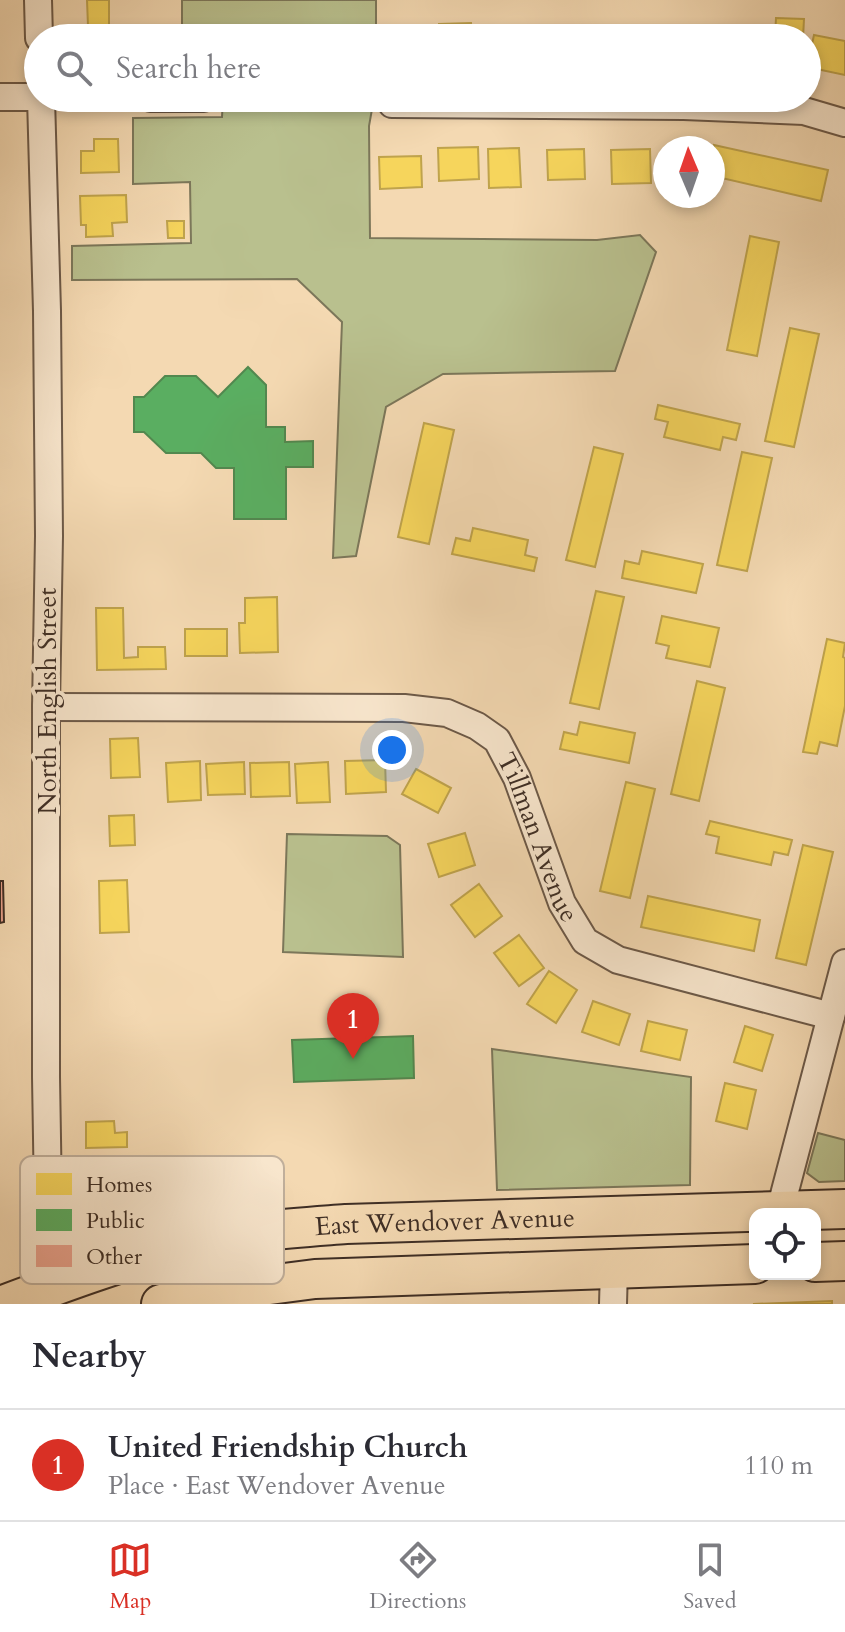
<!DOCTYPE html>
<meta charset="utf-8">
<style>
:root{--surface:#fff;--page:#f7f7f7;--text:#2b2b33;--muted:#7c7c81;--line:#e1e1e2;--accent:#d93025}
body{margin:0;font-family:Cardo,serif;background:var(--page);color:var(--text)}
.controls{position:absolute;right:24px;bottom:24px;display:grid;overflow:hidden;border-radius:16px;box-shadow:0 4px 12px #0003}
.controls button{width:72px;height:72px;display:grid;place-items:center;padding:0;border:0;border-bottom:2px solid var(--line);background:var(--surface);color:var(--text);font:40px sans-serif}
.compass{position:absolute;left:653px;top:136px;width:72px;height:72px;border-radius:50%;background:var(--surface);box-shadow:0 4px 12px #0003;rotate:358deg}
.you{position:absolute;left:392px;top:750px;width:28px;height:28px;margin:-20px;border:6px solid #fff;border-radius:50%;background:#1a73e8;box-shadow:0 0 0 12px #1a73e833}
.badge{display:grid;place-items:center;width:52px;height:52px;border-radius:50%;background:var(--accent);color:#fff;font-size:26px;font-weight:700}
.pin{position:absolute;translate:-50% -66px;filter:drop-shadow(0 2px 4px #0008)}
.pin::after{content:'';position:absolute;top:42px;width:28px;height:24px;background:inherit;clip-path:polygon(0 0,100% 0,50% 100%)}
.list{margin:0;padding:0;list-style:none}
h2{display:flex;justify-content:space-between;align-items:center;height:104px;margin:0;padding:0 32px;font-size:34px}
h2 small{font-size:26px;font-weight:400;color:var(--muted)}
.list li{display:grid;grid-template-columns:52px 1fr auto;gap:24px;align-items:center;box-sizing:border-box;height:112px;padding:0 32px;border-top:2px solid var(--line)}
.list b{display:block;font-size:30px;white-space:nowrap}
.list p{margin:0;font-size:26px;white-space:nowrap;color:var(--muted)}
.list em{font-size:26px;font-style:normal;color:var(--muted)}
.icon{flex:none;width:44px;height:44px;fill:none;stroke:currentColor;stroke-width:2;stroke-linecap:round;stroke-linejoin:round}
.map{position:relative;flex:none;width:845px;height:1304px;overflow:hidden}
.search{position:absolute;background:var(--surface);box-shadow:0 4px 12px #0003;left:24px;right:24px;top:24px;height:88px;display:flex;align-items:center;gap:20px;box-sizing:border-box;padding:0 28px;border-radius:44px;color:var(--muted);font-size:30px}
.sheet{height:216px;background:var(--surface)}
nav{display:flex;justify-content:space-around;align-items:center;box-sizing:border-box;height:112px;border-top:2px solid var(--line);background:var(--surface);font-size:22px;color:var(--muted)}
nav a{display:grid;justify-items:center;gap:4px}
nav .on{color:var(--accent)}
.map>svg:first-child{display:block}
</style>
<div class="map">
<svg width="845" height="1304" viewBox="0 0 845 1304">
<rect width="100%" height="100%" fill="#f4d9b2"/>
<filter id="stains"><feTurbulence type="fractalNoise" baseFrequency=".0025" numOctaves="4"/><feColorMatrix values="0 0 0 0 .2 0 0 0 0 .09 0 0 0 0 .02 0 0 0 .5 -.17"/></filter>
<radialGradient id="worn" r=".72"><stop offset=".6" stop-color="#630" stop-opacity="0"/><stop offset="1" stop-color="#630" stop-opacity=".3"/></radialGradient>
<g fill="#b9c08e" stroke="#7c775a" stroke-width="2">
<rect x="182" y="0" width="194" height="38"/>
<path d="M 223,98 L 374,98 L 369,126 L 370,238 L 597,240 L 640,235 L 656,252 L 615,371 L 443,374 L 386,407 L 356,556 L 333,558 L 342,322 L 297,279 L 72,280 L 72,246 L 191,243 L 190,182 L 133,184 L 133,118 L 222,117 Z"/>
<path d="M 287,834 L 387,836 L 400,845 L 403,957 L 283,952 Z"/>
<path d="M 492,1049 L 691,1077 L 690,1185 L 497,1190 Z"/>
<path d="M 818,1133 L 845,1140 L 845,1181 L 819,1182 L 807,1173 Z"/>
</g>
<g fill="#f6d55c" stroke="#bfa34c" stroke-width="2">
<path d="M 87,0 L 109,0 L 109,25 L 88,26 Z"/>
<path d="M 776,18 L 804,19 L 803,38 L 775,38 Z"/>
<path d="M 471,23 L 472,38 L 439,38 L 439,24 Z"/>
<path d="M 423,29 L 423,38 L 383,38 L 383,30 Z"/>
<path d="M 729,29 L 729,38 L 689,38 L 689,30 Z"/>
<path d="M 520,30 L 520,38 L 481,38 L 481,31 Z"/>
<path d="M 625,30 L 625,38 L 585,38 L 585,31 Z"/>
<path d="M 678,30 L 678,38 L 637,38 L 637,31 Z"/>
<path d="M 573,31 L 573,38 L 534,38 L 533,32 Z"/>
<path d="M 814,35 L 845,41 L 845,75 L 807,67 Z"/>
<path d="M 94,139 L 118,139 L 119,172 L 81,173 L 81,151 L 94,151 Z"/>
<path d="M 714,145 L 828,170 L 821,201 L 713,176 Z"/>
<path d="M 478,147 L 479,179 L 439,181 L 438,148 Z"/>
<path d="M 519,148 L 521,187 L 489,188 L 488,149 Z"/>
<path d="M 584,149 L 585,179 L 548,180 L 547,150 Z"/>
<path d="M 650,149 L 651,183 L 612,184 L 611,150 Z"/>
<path d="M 421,156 L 422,187 L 380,189 L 379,157 Z"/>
<path d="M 126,195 L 127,222 L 112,223 L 113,236 L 86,237 L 86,225 L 81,225 L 80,196 Z"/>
<path d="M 167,221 L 184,221 L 184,238 L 168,238 Z"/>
<path d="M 750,236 L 779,242 L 757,356 L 727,350 Z"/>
<path d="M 790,328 L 819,334 L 794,447 L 765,441 Z"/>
<path d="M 658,405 L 740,424 L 736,440 L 723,437 L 720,450 L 664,437 L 668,422 L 655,419 Z"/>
<path d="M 424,423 L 454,430 L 429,544 L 398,537 Z"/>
<path d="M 594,447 L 623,454 L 595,567 L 566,560 Z"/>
<path d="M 742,452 L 772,458 L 747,571 L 717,565 Z"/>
<path d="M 473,528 L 528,540 L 525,555 L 537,558 L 534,571 L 452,554 L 456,538 L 470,541 Z"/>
<path d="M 642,551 L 703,564 L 696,593 L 622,578 L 625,561 L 639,564 Z"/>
<path d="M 596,591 L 624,597 L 599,709 L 570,703 Z"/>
<path d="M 277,597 L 278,652 L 240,653 L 239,623 L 245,623 L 245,598 Z"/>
<path d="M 96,608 L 123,608 L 124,658 L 138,657 L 138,647 L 165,647 L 166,669 L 97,670 Z"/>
<path d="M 662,616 L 719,628 L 710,667 L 666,658 L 669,646 L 656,643 Z"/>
<rect x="185" y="629" width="42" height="27"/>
<path d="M 827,639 L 845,643 L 843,657 L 845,658 L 845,706 L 837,746 L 820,742 L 817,754 L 803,752 Z"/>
<path d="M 697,681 L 725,688 L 699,801 L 671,794 Z"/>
<path d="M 580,722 L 635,733 L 629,763 L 560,749 L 564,732 L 577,735 Z"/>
<path d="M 138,738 L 140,777 L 111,778 L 110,739 Z"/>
<path d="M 385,760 L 386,792 L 346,794 L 345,761 Z"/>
<path d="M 200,761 L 201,800 L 168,802 L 166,763 Z"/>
<path d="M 244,762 L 245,794 L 208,795 L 206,764 Z"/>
<path d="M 289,762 L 290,796 L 251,797 L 250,763 Z"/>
<path d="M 328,762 L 330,802 L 297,803 L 295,764 Z"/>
<path d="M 416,769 L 451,788 L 438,813 L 402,794 Z"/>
<path d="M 626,782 L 655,789 L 630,898 L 600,891 Z"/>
<path d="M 134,815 L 135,845 L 110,846 L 109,816 Z"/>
<path d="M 710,821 L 792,840 L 788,855 L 774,852 L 771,865 L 716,853 L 719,837 L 706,834 Z"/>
<path d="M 465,833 L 475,865 L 439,877 L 428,844 Z"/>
<path d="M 803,845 L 833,852 L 806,965 L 776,958 Z"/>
<path d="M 127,880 L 129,932 L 100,933 L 99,881 Z"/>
<path d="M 479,884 L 502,916 L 475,937 L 451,905 Z"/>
<path d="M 648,896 L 760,920 L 754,951 L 641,927 Z"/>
<path d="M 519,935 L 544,968 L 519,986 L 494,953 Z"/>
<path d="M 549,971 L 577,990 L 556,1023 L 527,1004 Z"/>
<path d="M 593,1001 L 630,1014 L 619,1045 L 582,1032 Z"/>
<path d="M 648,1021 L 687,1030 L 680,1060 L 641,1051 Z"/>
<path d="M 745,1026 L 773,1035 L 762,1071 L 734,1062 Z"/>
<path d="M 725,1083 L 756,1090 L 747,1129 L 716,1121 Z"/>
<path d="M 114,1121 L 115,1133 L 127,1132 L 127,1147 L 86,1148 L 86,1122 Z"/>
<path d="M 832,1301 L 832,1304 L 753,1304 Z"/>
</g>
<g fill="#5aae61" stroke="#52884f" stroke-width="2">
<path d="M 248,367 L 266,385 L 266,427 L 285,427 L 285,442 L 313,441 L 313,467 L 286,467 L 286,519 L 234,519 L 234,468 L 216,468 L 201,453 L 166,453 L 144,432 L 134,432 L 134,397 L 144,397 L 165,376 L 196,376 L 218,397 Z"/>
<path d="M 413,1036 L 414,1078 L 294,1082 L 292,1040 Z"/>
</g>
<path fill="#eaa28d" stroke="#3e2e25" stroke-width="2" d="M 0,881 L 3,881 L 4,922 L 0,923 Z"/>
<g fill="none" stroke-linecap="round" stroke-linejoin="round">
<defs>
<g id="minor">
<path d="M 38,0 L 39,38"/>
<path d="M 0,97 L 38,97"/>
<path d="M 41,98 L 47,311 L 49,536 L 46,707 L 46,1077 L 49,1260 L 47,1302"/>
<path d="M 150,98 L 204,98"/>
<path d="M 392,104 L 684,106 L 804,111 L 845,123"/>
<path id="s1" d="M 46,707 L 404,708 L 447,713 L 477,726 L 497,740 L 517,778 L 562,903 L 585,941 L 618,960 L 831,1016"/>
<path d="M 780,1210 L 845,963"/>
<path d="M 613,1304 L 614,1268"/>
</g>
<g id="highway">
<path d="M 815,1262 L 845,1261"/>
<path id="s2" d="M 6,1304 C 67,1281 129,1258 193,1243 C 243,1231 295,1228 346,1224 L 845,1209"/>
<path d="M 161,1304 L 215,1292 L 315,1279 L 755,1264"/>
</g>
</defs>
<use href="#minor" stroke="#6c5948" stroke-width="30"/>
<use href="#highway" stroke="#3e2e25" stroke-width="42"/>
<use href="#minor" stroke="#f8e6cd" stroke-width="26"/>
<use href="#highway" stroke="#f4d9b2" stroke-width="38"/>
</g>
<g text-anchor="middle" stroke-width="8" stroke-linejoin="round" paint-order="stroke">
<g font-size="26" fill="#3e2e25" stroke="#f8e6cd">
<text transform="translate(47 701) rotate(-90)" y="9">North English Street</text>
<text dy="9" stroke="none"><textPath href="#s1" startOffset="564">Tillman Avenue</textPath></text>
<text dy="9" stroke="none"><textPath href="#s2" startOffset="450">East Wendover Avenue</textPath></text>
</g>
</g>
<rect x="20" y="1156" width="264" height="128" rx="12" fill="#f8e6cd" stroke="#c0af9b" stroke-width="2"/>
<rect x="36" y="1173" width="36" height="22" fill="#f6d55c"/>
<rect x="36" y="1209" width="36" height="22" fill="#5aae61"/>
<rect x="36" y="1245" width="36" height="22" fill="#eaa28d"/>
<g font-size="22" fill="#3e2e25">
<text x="86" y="1192">Homes</text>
<text x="86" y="1228">Public</text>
<text x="86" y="1264">Other</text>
</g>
<rect width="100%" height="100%" filter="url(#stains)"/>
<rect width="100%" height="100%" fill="url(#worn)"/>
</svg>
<div class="controls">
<button><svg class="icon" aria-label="locate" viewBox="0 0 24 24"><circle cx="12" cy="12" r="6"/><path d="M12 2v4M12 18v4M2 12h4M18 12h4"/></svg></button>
</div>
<svg class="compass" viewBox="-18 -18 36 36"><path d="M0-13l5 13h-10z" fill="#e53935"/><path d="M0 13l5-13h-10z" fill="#7c7c81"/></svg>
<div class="you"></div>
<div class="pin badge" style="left:353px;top:1059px">1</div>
<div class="search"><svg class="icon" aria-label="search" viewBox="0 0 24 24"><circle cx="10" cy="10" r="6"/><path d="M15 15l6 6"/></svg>Search here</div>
</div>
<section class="sheet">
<h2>Nearby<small></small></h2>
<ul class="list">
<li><span class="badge">1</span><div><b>United Friendship Church</b><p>Place · East Wendover Avenue</p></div><em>110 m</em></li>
</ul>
</section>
<nav>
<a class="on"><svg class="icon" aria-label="map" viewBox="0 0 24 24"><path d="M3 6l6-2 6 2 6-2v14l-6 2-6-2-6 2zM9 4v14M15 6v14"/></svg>Map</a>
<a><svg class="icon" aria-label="directions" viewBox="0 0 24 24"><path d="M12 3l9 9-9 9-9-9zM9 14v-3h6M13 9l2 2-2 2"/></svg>Directions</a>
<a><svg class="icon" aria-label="saved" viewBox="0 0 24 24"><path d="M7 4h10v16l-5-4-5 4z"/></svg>Saved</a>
</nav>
